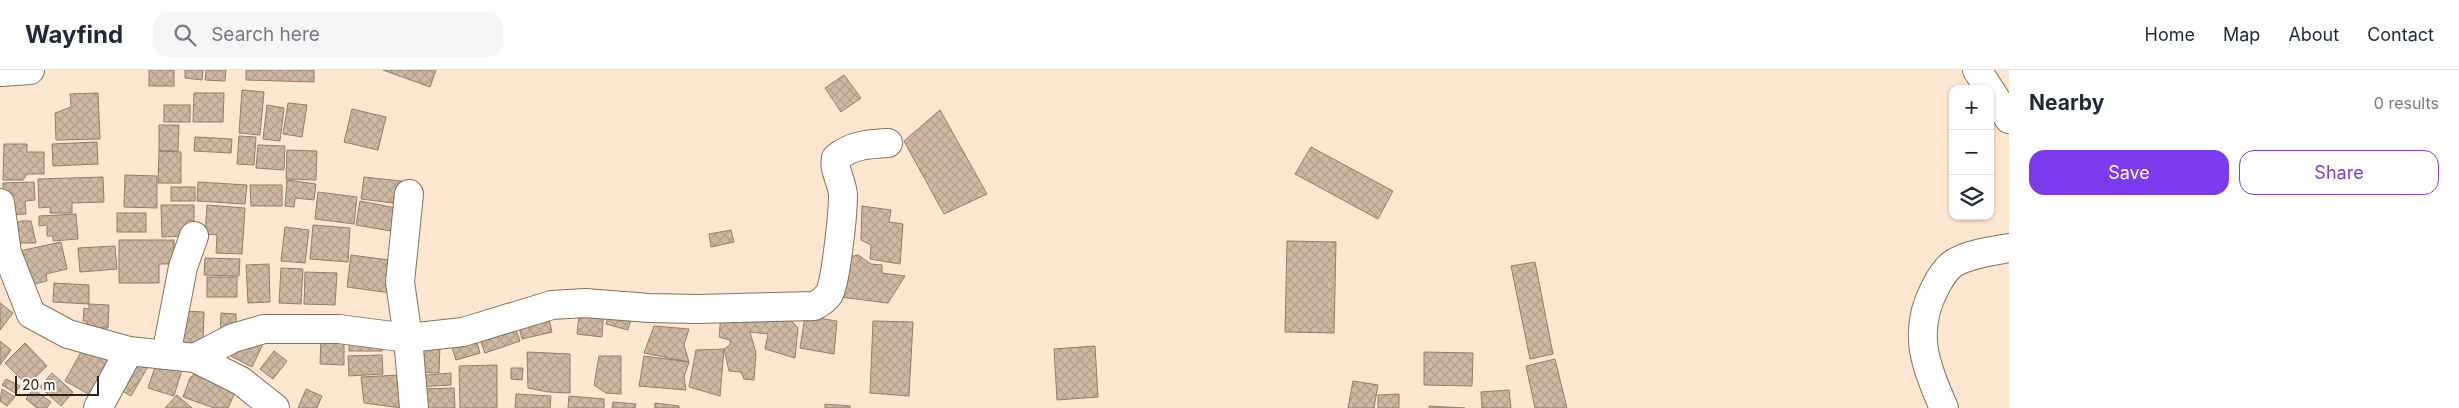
<!DOCTYPE html>
<meta charset="utf-8">
<style>
:root{--surface:#fff;--page:#f6f6f7;--text:#1f2937;--muted:#747a83;--line:#e0e1e3;--accent:#7c3aed}
body{margin:0;font-family:Inter,sans-serif;background:var(--page);color:var(--text)}
.controls{position:absolute;right:15px;top:15px;display:grid;overflow:hidden;border-radius:10px;box-shadow:0 1px 4px #0004}
.controls button{width:45px;height:45px;display:grid;place-items:center;padding:0;border:0;border-bottom:1px solid var(--line);background:var(--surface);color:var(--text);font:25px sans-serif}
.scale{position:absolute;left:15px;bottom:12px;width:84px;box-sizing:border-box;padding-left:5px;border:2px solid #2b231a;border-top:0;font-size:14px;line-height:18px;white-space:nowrap;color:#2b231a;-webkit-text-stroke:4px #fcf8f3;paint-order:stroke}
.list{margin:0;padding:0;list-style:none}
h2{display:flex;justify-content:space-between;align-items:center;height:65px;margin:0;padding:0 20px;font-size:21px}
h2 small{font-size:16px;font-weight:400;color:var(--muted)}
.actions{display:flex;gap:10px;padding:15px 20px}
.actions a{flex:1;padding:11px 0;border:1px solid var(--accent);border-radius:15px;text-align:center;font-size:18px;color:var(--accent)}
.actions .main{background:var(--accent);color:#fff}
.icon{flex:none;width:28px;height:28px;fill:none;stroke:currentColor;stroke-width:2;stroke-linecap:round;stroke-linejoin:round}
.map{position:relative;flex:none;width:2009px;height:338px;overflow:hidden}
header{display:flex;align-items:center;gap:30px;box-sizing:border-box;height:70px;padding:0 25px;background:var(--surface);border-bottom:1px solid var(--line)}
header strong{font-size:24px}
nav{display:flex;gap:28px;margin-inline-start:auto;font-size:18px}
.search{width:350px;height:45px;background:var(--page);display:flex;align-items:center;gap:12px;box-sizing:border-box;padding:0 18px;border-radius:15px;color:var(--muted);font-size:19px}
main{display:flex}
aside{flex:1;background:var(--surface)}
.map>svg:first-child{display:block}
</style>
<header>
<strong>Wayfind</strong>
<div class="search"><svg class="icon" aria-label="search" viewBox="0 0 24 24"><circle cx="10" cy="10" r="6"/><path d="M15 15l6 6"/></svg>Search here</div>
<nav><a>Home</a><a>Map</a><a>About</a><a>Contact</a></nav>
</header>
<main>
<div class="map">
<svg width="2009" height="338" viewBox="0 0 2009 338">
<defs>
<pattern id="building-cross-hatch" width="8" height="8" patternUnits="userSpaceOnUse" patternTransform="scale(1.25)"><rect width="8" height="8" fill="#ceb9a3"/><path d="M0 0l8 8M0 8l8-8" fill="none" stroke="#b19f8c"/></pattern>
</defs>
<rect width="100%" height="100%" fill="#fee7d1"/>
<g fill="url(#building-cross-hatch)" stroke="#917d69">
<rect x="149" y="0" width="25" height="16"/>
<path d="M 185,0 L 203,0 L 202,10 L 185,8 Z"/>
<path d="M 206,0 L 226,0 L 225,11 L 205,10 Z"/>
<path d="M 246,0 L 314,0 L 314,12 L 246,10 Z"/>
<path d="M 383,0 L 436,0 L 430,17 Z"/>
<path d="M 844,5 L 861,28 L 841,42 L 825,18 Z"/>
<path d="M 242,20 L 264,22 L 260,65 L 239,63 Z"/>
<path d="M 98,23 L 100,69 L 56,70 L 55,43 L 71,37 L 70,24 Z"/>
<path d="M 194,23 L 224,23 L 223,52 L 193,52 Z"/>
<path d="M 288,33 L 307,35 L 302,67 L 283,64 Z"/>
<rect x="164" y="35" width="26" height="17"/>
<path d="M 267,35 L 284,38 L 280,71 L 263,69 Z"/>
<path d="M 352,39 L 386,47 L 378,80 L 344,72 Z"/>
<path d="M 940,40 L 987,124 L 944,144 L 904,71 Z"/>
<path d="M 159,55 L 179,55 L 178,81 L 159,81 Z"/>
<path d="M 239,66 L 256,67 L 254,95 L 237,94 Z"/>
<path d="M 195,67 L 232,69 L 231,83 L 194,81 Z"/>
<path d="M 97,72 L 98,94 L 53,96 L 52,74 Z"/>
<path d="M 4,74 L 27,74 L 27,82 L 44,82 L 44,104 L 27,104 L 23,110 L 3,110 Z"/>
<path d="M 258,75 L 285,76 L 284,100 L 256,98 Z"/>
<path d="M 1311,77 L 1393,121 L 1378,149 L 1295,104 Z"/>
<path d="M 287,80 L 317,81 L 316,110 L 286,109 Z"/>
<path d="M 159,81 L 181,82 L 181,113 L 158,113 Z"/>
<path d="M 125,105 L 157,106 L 157,138 L 124,137 Z"/>
<path d="M 103,107 L 104,132 L 72,133 L 72,143 L 50,143 L 50,137 L 39,138 L 38,109 Z"/>
<path d="M 364,107 L 401,111 L 400,126 L 394,126 L 393,133 L 361,129 Z"/>
<path d="M 287,110 L 316,114 L 314,130 L 295,128 L 294,137 L 285,136 Z"/>
<path d="M 34,112 L 35,130 L 25,131 L 26,144 L 4,145 L 3,113 Z"/>
<path d="M 198,112 L 247,115 L 245,134 L 197,131 Z"/>
<path d="M 250,115 L 282,115 L 282,136 L 251,136 Z"/>
<rect x="171" y="117" width="24" height="14"/>
<path d="M 318,122 L 357,127 L 354,154 L 315,149 Z"/>
<path d="M 360,131 L 396,138 L 391,161 L 356,155 Z"/>
<path d="M 161,135 L 194,135 L 194,151 L 187,151 L 187,166 L 162,167 Z"/>
<path d="M 207,135 L 245,138 L 242,184 L 216,183 L 217,165 L 205,164 Z"/>
<path d="M 862,136 L 891,140 L 889,152 L 903,154 L 900,194 L 870,189 L 871,175 L 861,170 Z"/>
<rect x="117" y="143" width="29" height="19"/>
<path d="M 76,144 L 78,169 L 53,171 L 53,166 L 47,166 L 47,155 L 39,156 L 39,146 Z"/>
<path d="M 21,151 L 31,151 L 36,173 L 16,173 L 9,156 Z"/>
<path d="M 313,155 L 350,158 L 348,192 L 310,189 Z"/>
<path d="M 285,157 L 309,160 L 305,193 L 281,191 Z"/>
<path d="M 731,160 L 734,172 L 711,177 L 709,164 Z"/>
<path d="M 119,170 L 174,170 L 174,194 L 159,194 L 159,213 L 119,213 Z"/>
<path d="M 1287,171 L 1336,172 L 1334,263 L 1285,262 Z"/>
<path d="M 61,172 L 67,199 L 46,204 L 47,211 L 22,217 L 15,182 Z"/>
<path d="M 115,176 L 117,199 L 80,202 L 78,178 Z"/>
<path d="M 351,185 L 396,191 L 391,223 L 347,217 Z"/>
<path d="M 858,185 L 871,194 L 882,195 L 882,203 L 905,206 L 888,233 L 840,227 L 845,188 Z"/>
<path d="M 205,188 L 240,189 L 239,206 L 204,205 Z"/>
<path d="M 1535,192 L 1553,284 L 1530,289 L 1511,196 Z"/>
<path d="M 269,194 L 270,232 L 248,233 L 246,195 Z"/>
<path d="M 281,198 L 303,199 L 301,234 L 279,233 Z"/>
<path d="M 305,202 L 337,203 L 335,235 L 304,234 Z"/>
<rect x="207" y="207" width="30" height="20"/>
<path d="M 54,213 L 89,215 L 89,234 L 53,232 Z"/>
<path d="M 0,233 L 13,243 L 0,260 Z"/>
<path d="M 89,234 L 109,235 L 108,258 L 87,258 L 87,251 L 83,251 L 84,238 L 89,239 Z"/>
<path d="M 580,235 L 604,238 L 602,267 L 577,264 Z"/>
<path d="M 610,239 L 632,245 L 628,260 L 606,254 Z"/>
<path d="M 182,241 L 204,242 L 203,275 L 181,274 Z"/>
<path d="M 547,241 L 552,262 L 522,269 L 517,248 Z"/>
<path d="M 221,243 L 236,244 L 236,263 L 220,263 Z"/>
<path d="M 721,246 L 787,246 L 798,258 L 795,288 L 765,279 L 768,264 L 750,262 L 756,283 L 754,310 L 744,309 L 741,302 L 729,301 L 724,279 L 730,275 L 730,270 L 719,267 Z"/>
<path d="M 805,246 L 837,251 L 834,284 L 800,278 Z"/>
<path d="M 512,249 L 520,271 L 485,283 L 477,261 Z"/>
<path d="M 873,251 L 913,252 L 909,326 L 870,323 Z"/>
<path d="M 654,256 L 689,259 L 684,275 L 689,292 L 644,283 Z"/>
<path d="M 474,263 L 480,283 L 456,290 L 450,271 Z"/>
<path d="M 241,266 L 262,276 L 252,297 L 231,286 Z"/>
<path d="M 321,267 L 344,268 L 344,295 L 320,294 Z"/>
<rect x="349" y="267" width="33" height="14"/>
<path d="M 0,271 L 11,280 L 0,295 Z"/>
<path d="M 25,273 L 47,296 L 27,315 L 5,293 Z"/>
<path d="M 413,274 L 440,274 L 439,303 L 413,302 Z"/>
<path d="M 85,275 L 112,291 L 92,326 L 65,311 Z"/>
<path d="M 1095,276 L 1098,327 L 1057,330 L 1054,279 Z"/>
<path d="M 724,279 L 720,326 L 689,317 L 696,280 Z"/>
<path d="M 274,281 L 287,291 L 273,309 L 260,299 Z"/>
<path d="M 527,282 L 570,284 L 570,323 L 548,322 L 528,318 Z"/>
<path d="M 1424,282 L 1473,283 L 1472,316 L 1424,315 Z"/>
<path d="M 131,285 L 149,295 L 131,326 L 113,316 Z"/>
<path d="M 159,285 L 184,293 L 174,326 L 148,318 Z"/>
<path d="M 382,285 L 383,304 L 349,306 L 348,286 Z"/>
<path d="M 599,286 L 621,286 L 621,324 L 606,323 L 594,315 Z"/>
<path d="M 644,286 L 689,292 L 684,307 L 686,320 L 639,316 Z"/>
<path d="M 1555,289 L 1567,338 L 1535,338 L 1526,296 Z"/>
<path d="M 497,295 L 497,338 L 460,338 L 459,296 Z"/>
<path d="M 202,297 L 237,318 L 228,338 L 214,338 L 183,327 L 190,308 Z"/>
<path d="M 511,298 L 523,298 L 522,310 L 511,309 Z"/>
<path d="M 52,303 L 73,322 L 61,336 L 40,317 Z"/>
<path d="M 451,303 L 451,315 L 416,317 L 415,306 Z"/>
<path d="M 400,305 L 402,338 L 364,333 L 361,307 Z"/>
<path d="M 6,309 L 20,316 L 15,323 L 2,315 Z"/>
<path d="M 1353,311 L 1378,315 L 1374,338 L 1348,338 Z"/>
<path d="M 454,318 L 455,338 L 418,338 L 417,319 Z"/>
<path d="M 2,319 L 15,327 L 7,336 L 0,331 Z"/>
<path d="M 33,319 L 51,332 L 47,338 L 37,338 L 26,329 Z"/>
<path d="M 306,319 L 322,326 L 317,338 L 298,338 Z"/>
<path d="M 1509,320 L 1511,338 L 1482,338 L 1481,322 Z"/>
<path d="M 516,324 L 551,326 L 550,338 L 515,338 Z"/>
<path d="M 1399,324 L 1399,338 L 1378,338 L 1378,325 Z"/>
<path d="M 177,325 L 192,338 L 165,338 Z"/>
<path d="M 569,326 L 604,329 L 604,338 L 568,338 Z"/>
<path d="M 613,332 L 636,334 L 635,338 L 612,338 Z"/>
<path d="M 655,333 L 679,336 L 679,338 L 655,338 Z"/>
<path d="M 825,334 L 850,336 L 850,338 L 825,338 Z"/>
<path d="M 1429,336 L 1465,338 L 1429,338 Z"/>
</g>
<g fill="none" stroke-linecap="round" stroke-linejoin="round">
<defs>
<g id="minor">
<path d="M 1977,0 L 2009,49"/>
<path d="M 1,2 L 30,0"/>
<path d="M 409,124 L 400,212 L 408,268 L 414,338"/>
<path d="M 0,133 L 7,183 L 31,244 L 68,264 L 129,281 L 195,288 L 241,311 L 275,338"/>
<path d="M 166,285 L 183,197 L 194,166"/>
<path d="M 195,288 L 233,268 L 264,259 L 339,259 L 408,268 L 463,262 L 552,235 L 585,233 L 649,238 L 698,239 L 814,236 C 820,233 825,230 829,224 C 836,212 843,142 843,126 C 843,113 833,100 836,88 C 851,75 869,74 888,73"/>
<path d="M 98,338 L 129,281"/>
<path d="M 1944,338 C 1925,296 1912,261 1935,218 C 1939,210 1946,198 1954,193 C 1969,184 1992,181 2009,178"/>
</g>
</defs>
<use href="#minor" stroke="#83705c" stroke-width="30"/>
<use href="#minor" stroke="#fff" stroke-width="28"/>
</g>
</svg>
<div class="controls">
<button>+</button>
<button>−</button>
<button><svg class="icon" aria-label="layers" viewBox="0 0 24 24"><path d="M12 4l9 5-9 5-9-5zM3 14l9 5 9-5"/></svg></button>
</div>
<div class="scale">20 m</div>
</div>
<aside>
<h2>Nearby<small>0 results</small></h2>
<ul class="list">
</ul>
<div class="actions"><a class="main">Save</a><a>Share</a></div>
</aside>
</main>
